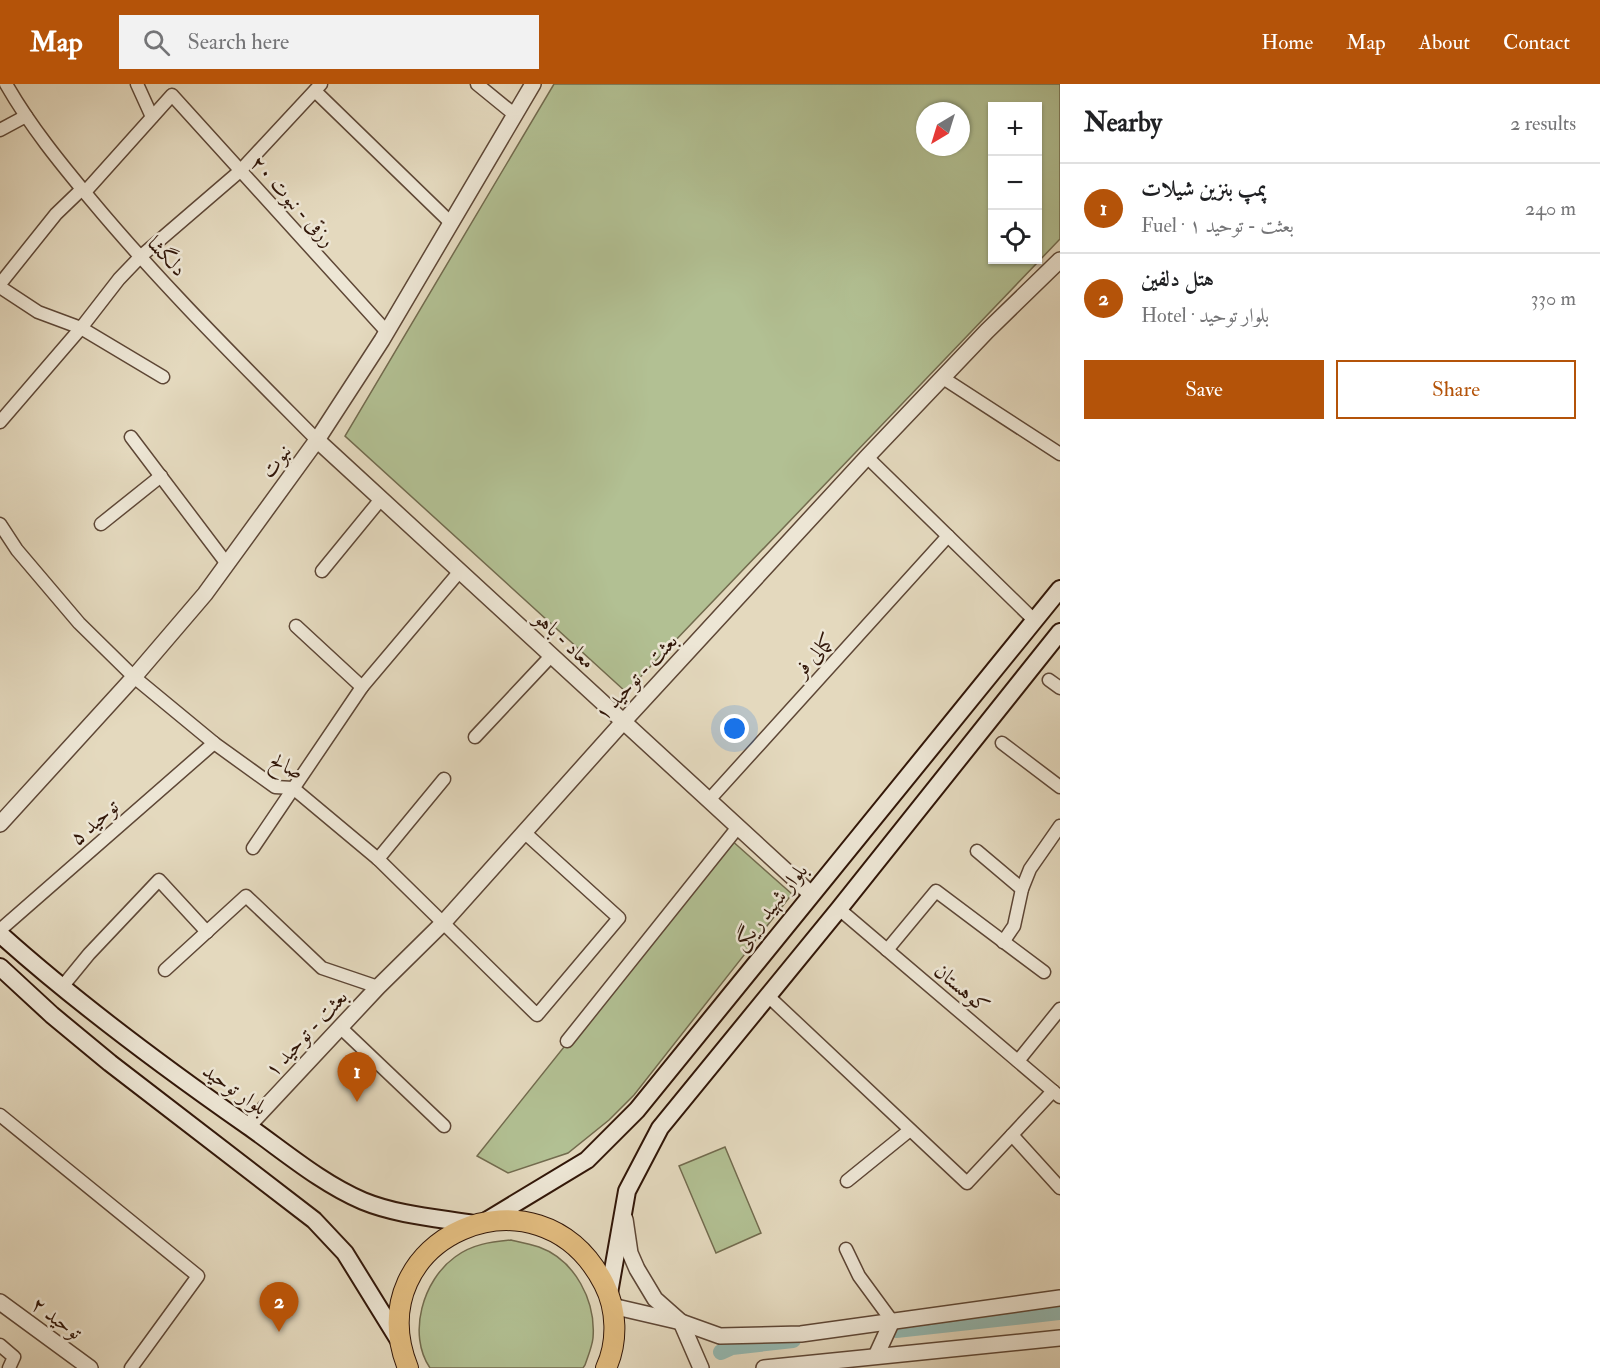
<!DOCTYPE html>
<meta charset="utf-8">
<style>
:root{--surface:#fff;--page:#f2f2f2;--text:#202124;--muted:#757577;--line:#e0e0e0;--accent:#b45309}
body{margin:0;font-family:"IM FELL Double Pica",Amiri,serif;background:var(--page);color:var(--text)}
.controls{position:absolute;right:18px;top:18px;display:grid;overflow:hidden;border-radius:0px;box-shadow:0 2px 4px #0004}
.controls button{width:54px;height:54px;display:grid;place-items:center;padding:0;border:0;border-bottom:2px solid var(--line);background:var(--surface);color:var(--text);font:30px sans-serif}
.compass{position:absolute;left:916px;top:18px;width:54px;height:54px;border-radius:50%;background:var(--surface);box-shadow:0 2px 4px #0004;rotate:218deg}
.you{position:absolute;left:735px;top:645px;width:21px;height:21px;margin:-15px;border:4px solid #fff;border-radius:50%;background:#1a73e8;box-shadow:0 0 0 9px #1a73e833}
.badge{display:grid;place-items:center;width:39px;height:39px;border-radius:50%;background:var(--accent);color:#fff;font-size:20px;font-weight:700}
.pin{position:absolute;translate:-50% -50px;filter:drop-shadow(0 2px 3px #0008)}
.pin::after{content:'';position:absolute;top:32px;width:21px;height:18px;background:inherit;clip-path:polygon(0 0,100% 0,50% 100%)}
.list{margin:0;padding:0;list-style:none}
h2{display:flex;justify-content:space-between;align-items:center;height:78px;margin:0;padding:0 24px;font-size:26px}
h2 small{font-size:20px;font-weight:400;color:var(--muted)}
.list li{display:grid;grid-template-columns:39px 1fr auto;gap:18px;align-items:center;box-sizing:border-box;height:90px;padding:0 24px;border-top:2px solid var(--line)}
.list b{display:block;font-size:22px;white-space:nowrap}
.list p{margin:0;font-size:20px;white-space:nowrap;color:var(--muted)}
.list em{font-size:20px;font-style:normal;color:var(--muted)}
.actions{display:flex;gap:12px;padding:18px 24px}
.actions a{flex:1;padding:14px 0;border:2px solid var(--accent);border-radius:0px;text-align:center;font-size:21px;color:var(--accent)}
.actions .main{background:var(--accent);color:#fff}
.icon{flex:none;width:33px;height:33px;fill:none;stroke:currentColor;stroke-width:2;stroke-linecap:round;stroke-linejoin:round}
.map{position:relative;flex:none;width:1060px;height:1284px;overflow:hidden}
header{display:flex;align-items:center;gap:36px;box-sizing:border-box;height:84px;padding:0 30px;background:var(--accent);color:#fff}
header strong{font-size:28px}
nav{display:flex;gap:33px;margin-inline-start:auto;font-size:21px}
.search{width:420px;height:54px;background:var(--page);display:flex;align-items:center;gap:15px;box-sizing:border-box;padding:0 21px;border-radius:0px;color:var(--muted);font-size:22px}
main{display:flex}
aside{flex:1;background:var(--surface)}
.map>svg:first-child{display:block}
</style>
<header>
<strong>Map</strong>
<div class="search"><svg class="icon" aria-label="search" viewBox="0 0 24 24"><circle cx="10" cy="10" r="6"/><path d="M15 15l6 6"/></svg>Search here</div>
<nav><a>Home</a><a>Map</a><a>About</a><a>Contact</a></nav>
</header>
<main>
<div class="map">
<svg width="1060" height="1284" viewBox="0 0 1060 1284">
<rect width="100%" height="100%" fill="#e4d9be"/>
<filter id="stains"><feTurbulence type="fractalNoise" baseFrequency=".00333" numOctaves="4"/><feColorMatrix values="0 0 0 0 .2 0 0 0 0 .09 0 0 0 0 .02 0 0 0 .5 -.17"/></filter>
<radialGradient id="worn" r=".72"><stop offset=".6" stop-color="#630" stop-opacity="0"/><stop offset="1" stop-color="#630" stop-opacity=".3"/></radialGradient>
<g fill="#b2c093" stroke="#726b4e" stroke-width="1.5" fill-rule="evenodd">
<path d="M 554,0 L 1060,0 L 1060,155 L 626,608 L 345,352 ZM 1038,22 L 1038,176 L 993,176 L 993,22 ZM 925,27 L 961,27 L 961,63 L 925,63 Z"/>
<path d="M 730,755 L 792,810 L 634,1011 L 609,1036 L 568,1069 L 508,1089 L 477,1072 Z"/>
<path d="M 725,1063 L 761,1149 L 716,1169 L 679,1082 Z"/>
<path d="M 511,1156 C 520,1158 530,1160 539,1163 C 575,1176 596,1217 593,1254 C 592,1263 588,1272 585,1281 L 583,1284 L 430,1284 C 407,1250 423,1196 455,1173 C 472,1160 491,1158 511,1156 Z"/>
</g>
<g fill="none" stroke-linecap="round" stroke-linejoin="round">
<g stroke="#95bab3" stroke-width="16">
<path d="M 896,1246 L 1060,1228"/>
<path d="M 721,1268 L 732,1263 L 793,1256"/>
</g>
<defs>
<g id="minor">
<path d="M 6,0 C 30,42 61,80 92,117 C 162,201 240,278 317,356"/>
<path d="M 137,0 L 152,33"/>
<path d="M 477,0 L 515,31"/>
<path d="M 315,7 L 451,139"/>
<path d="M 0,46 L 26,32"/>
<path d="M 85,108 L 172,11 L 387,248"/>
<path d="M 0,200 L 56,130 L 82,105"/>
<path d="M 0,203 L 38,228 L 81,244 L 163,293"/>
<path d="M 943,294 L 1060,370"/>
<path d="M 0,338 L 81,244 L 119,195 L 140,173 L 240,87 L 321,0"/>
<path d="M 131,353 L 227,480"/>
<path d="M 867,373 L 1034,536"/>
<path d="M 0,440 L 17,466 L 79,539 L 134,593 L 214,659 L 275,703 L 293,704 L 378,775 L 537,931 L 619,834 L 524,748"/>
<path d="M 101,440 L 161,392"/>
<path d="M 322,487 L 381,415"/>
<path d="M 296,542 L 362,603"/>
<path d="M 1049,596 L 1060,604"/>
<path d="M 475,653 L 551,572"/>
<path d="M 1002,659 L 1060,703"/>
<path d="M 709,716 L 948,452"/>
<path d="M 253,764 L 362,603 L 460,487"/>
<path d="M 977,767 L 1022,805"/>
<path d="M 378,775 L 444,695"/>
<path d="M 839,825 L 1060,1013"/>
<path d="M 0,846 L 214,659"/>
<path d="M 1003,858 L 1014,842 L 1022,805 L 1030,785 L 1060,742"/>
<path d="M 887,866 L 936,807 L 1044,888"/>
<path d="M 165,886 L 246,812 L 322,884 L 378,903"/>
<path d="M 62,903 L 89,870 L 159,796 L 207,848"/>
<path d="M 768,912 L 967,1099 L 1053,1007"/>
<path d="M 341,944 L 444,1042"/>
<path d="M 567,957 L 738,743"/>
<path d="M 1018,977 L 1060,925"/>
<path d="M 0,1031 L 198,1192 L 131,1284"/>
<path d="M 1012,1051 L 1060,1104"/>
<path d="M 847,1097 L 910,1046"/>
<path d="M 846,1165 L 859,1192 L 892,1237"/>
<path d="M 0,1261 L 14,1273 L 9,1284"/>
</g>
<g id="tertiary">
<path d="M 317,356 L 811,810"/>
<path d="M 0,740 L 134,593 L 205,510 L 317,356 L 382,256 L 533,0"/>
<path d="M 248,1042 L 378,903 L 444,838 L 623,638 L 867,373 L 987,247 L 1060,176"/>
<path d="M 625,1135 L 630,1169 L 637,1185 L 655,1215 L 681,1238 L 701,1284"/>
<path d="M 0,1218 L 90,1284"/>
<path d="M 612,1222 L 681,1238 L 720,1252 L 801,1250 L 1060,1214"/>
<path d="M 876,1272 L 892,1237"/>
<path d="M 764,1284 L 1060,1254"/>
</g>
<g id="secondary">
<path d="M 0,850 C 78,920 162,982 248,1042 C 285,1068 321,1099 363,1117 C 397,1131 437,1134 474,1140"/>
<path d="M 0,883 L 52,931 L 110,979 L 314,1136 L 345,1169 L 400,1258"/>
<path d="M 486,1137 L 587,1076 L 637,1026 L 1060,505"/>
<path d="M 609,1209 L 627,1107 L 660,1044 L 839,825 L 1060,548"/>
</g>
<path id="trunk" d="M 408,1284 C 356,1154 539,1073 604,1200 C 617,1225 618,1258 606,1284"/>
</defs>
<use href="#minor" stroke="#5e4736" stroke-width="15"/>
<use href="#tertiary" stroke="#5e4736" stroke-width="18"/>
<use href="#secondary" stroke="#311608" stroke-width="20"/>
<use href="#trunk" stroke="#311608" stroke-width="22"/>
<use href="#minor" stroke="#ede6d5" stroke-width="12"/>
<use href="#tertiary" stroke="#ede6d5" stroke-width="15"/>
<use href="#secondary" stroke="#ede6d5" stroke-width="16"/>
<use href="#trunk" stroke="#e2bc7f" stroke-width="20"/>
</g>
<g text-anchor="middle" stroke-width="5" stroke-linejoin="round" paint-order="stroke">
<g font-size="21" fill="#311608" stroke="#ede6d5">
<text transform="translate(293 117) rotate(48)" y="7">رزقی - نبوت ۲۰</text>
<text transform="translate(167 172) rotate(47)" y="7">دلگشا</text>
<text transform="translate(276 377) rotate(-54)" y="7">نبوت</text>
<text transform="translate(565 556) rotate(43)" y="7">معاد - باهو</text>
<text transform="translate(814 571) rotate(-48)" y="7">کمالی فر</text>
<text transform="translate(636 593) rotate(-47)" y="7">بعثت - توحید ۱</text>
<text transform="translate(287 682) rotate(26)" y="7">صالح</text>
<text transform="translate(94 738) rotate(-41)" y="7">توحید ۵</text>
<text transform="translate(770 823) rotate(-51)" y="7">بلوار شهید ریگی</text>
<text transform="translate(962 904) rotate(40)" y="7">کوهستان</text>
<text transform="translate(306 949) rotate(-47)" y="7">بعثت - توحید ۱</text>
<text transform="translate(235 1005) rotate(35)" y="7">بلوار توحید</text>
<text transform="translate(57 1234) rotate(36)" y="7">توحید ۲</text>
</g>
</g>
<rect width="100%" height="100%" filter="url(#stains)"/>
<rect width="100%" height="100%" fill="url(#worn)"/>
</svg>
<div class="controls">
<button>+</button>
<button>−</button>
<button><svg class="icon" aria-label="locate" viewBox="0 0 24 24"><circle cx="12" cy="12" r="6"/><path d="M12 2v4M12 18v4M2 12h4M18 12h4"/></svg></button>
</div>
<svg class="compass" viewBox="-18 -18 36 36"><path d="M0-13l5 13h-10z" fill="#e53935"/><path d="M0 13l5-13h-10z" fill="#757577"/></svg>
<div class="you"></div>
<div class="pin badge" style="left:357px;top:1018px">1</div>
<div class="pin badge" style="left:279px;top:1248px">2</div>
</div>
<aside>
<h2>Nearby<small>2 results</small></h2>
<ul class="list">
<li><span class="badge">1</span><div><b>پمپ بنزین شیلات</b><p>Fuel · بعثت - توحید ۱</p></div><em>240 m</em></li>
<li><span class="badge">2</span><div><b>هتل دلفین</b><p>Hotel · بلوار توحید</p></div><em>330 m</em></li>
</ul>
<div class="actions"><a class="main">Save</a><a>Share</a></div>
</aside>
</main>
